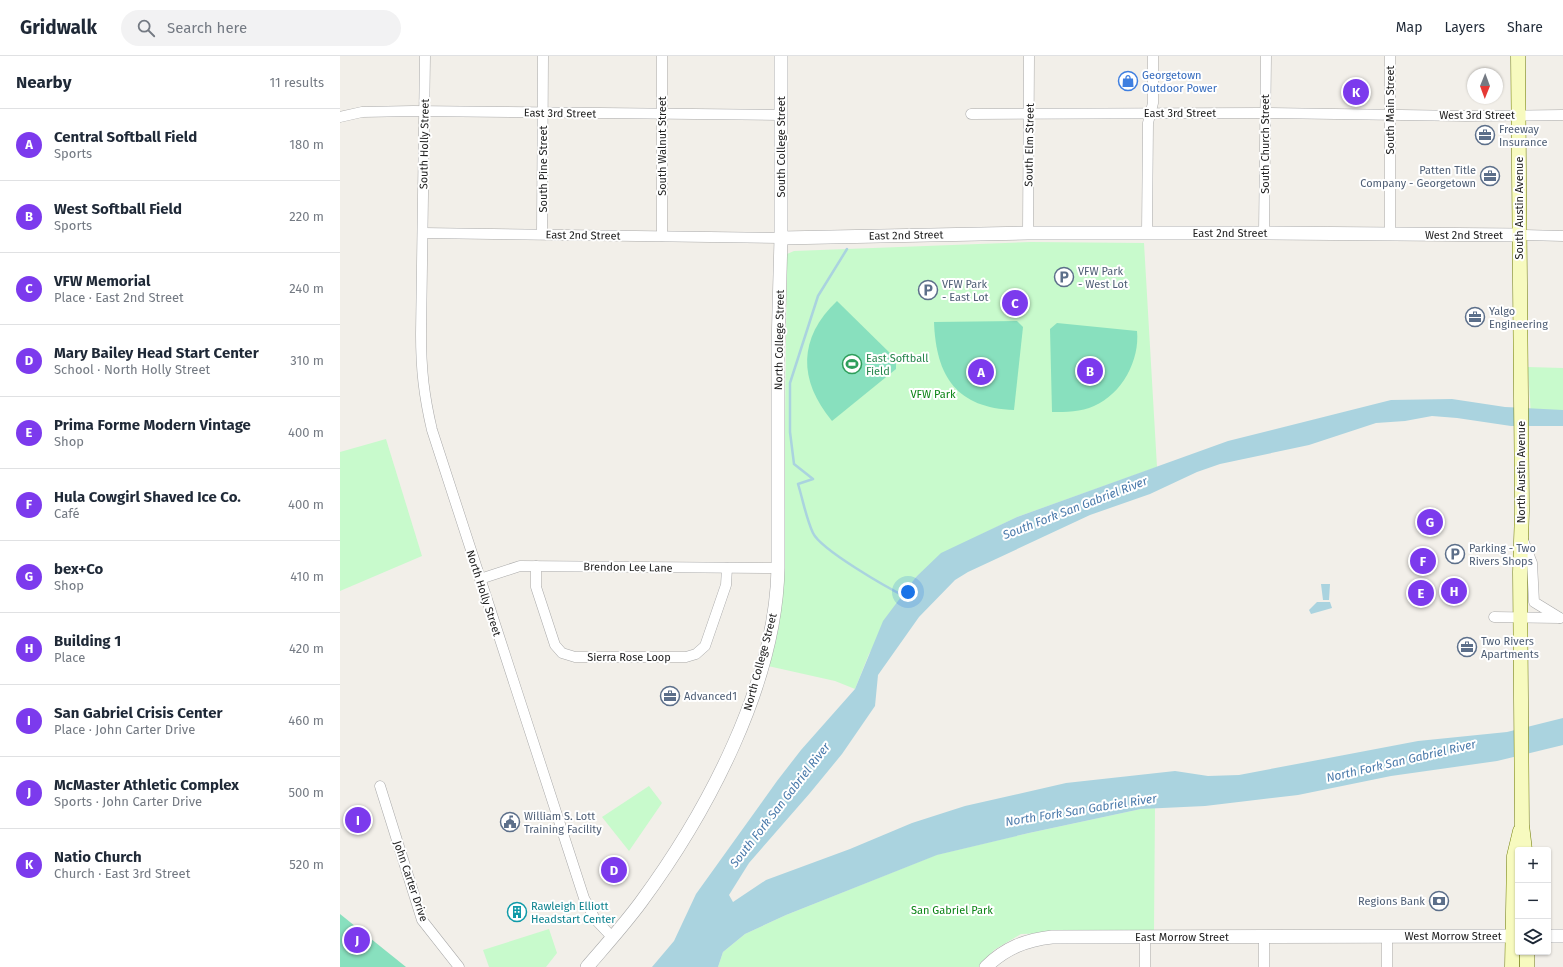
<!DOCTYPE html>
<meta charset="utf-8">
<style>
:root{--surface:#fff;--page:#f2f2f3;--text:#1f2937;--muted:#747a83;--line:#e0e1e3;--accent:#7c3aed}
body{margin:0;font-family:"Fira Sans",sans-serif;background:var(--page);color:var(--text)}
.controls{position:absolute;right:12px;bottom:12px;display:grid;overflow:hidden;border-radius:4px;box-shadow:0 1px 3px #0004}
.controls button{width:36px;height:36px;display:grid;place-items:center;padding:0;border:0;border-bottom:1px solid var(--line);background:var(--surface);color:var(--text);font:20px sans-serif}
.compass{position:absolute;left:1127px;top:12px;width:36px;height:36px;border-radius:50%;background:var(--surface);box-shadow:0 1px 3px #0004;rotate:181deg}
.you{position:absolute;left:568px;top:536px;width:14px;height:14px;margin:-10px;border:3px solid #fff;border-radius:50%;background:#1a73e8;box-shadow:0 0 0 6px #1a73e833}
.badge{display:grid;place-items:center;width:26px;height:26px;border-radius:50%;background:var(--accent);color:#fff;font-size:13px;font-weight:700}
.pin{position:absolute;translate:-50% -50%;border:2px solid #fff;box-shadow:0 1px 4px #0006}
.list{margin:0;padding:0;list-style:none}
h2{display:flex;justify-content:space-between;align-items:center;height:52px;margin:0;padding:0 16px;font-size:17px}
h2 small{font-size:13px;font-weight:400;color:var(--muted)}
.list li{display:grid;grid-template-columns:26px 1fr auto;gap:12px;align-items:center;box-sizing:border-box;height:72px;padding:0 16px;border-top:1px solid var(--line)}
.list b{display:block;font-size:15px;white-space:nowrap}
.list p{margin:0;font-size:13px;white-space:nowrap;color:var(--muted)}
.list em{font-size:13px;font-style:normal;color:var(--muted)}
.icon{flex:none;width:22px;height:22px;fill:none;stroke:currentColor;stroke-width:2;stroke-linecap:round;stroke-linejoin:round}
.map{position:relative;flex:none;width:1223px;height:911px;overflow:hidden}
header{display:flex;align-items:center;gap:24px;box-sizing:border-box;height:56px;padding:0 20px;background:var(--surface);border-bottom:1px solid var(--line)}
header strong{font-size:19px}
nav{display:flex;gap:22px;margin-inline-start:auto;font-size:14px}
.search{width:280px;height:36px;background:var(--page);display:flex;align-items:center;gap:10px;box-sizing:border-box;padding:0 14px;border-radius:22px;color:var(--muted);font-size:15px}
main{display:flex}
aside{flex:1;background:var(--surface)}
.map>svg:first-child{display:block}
</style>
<header>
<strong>Gridwalk</strong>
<div class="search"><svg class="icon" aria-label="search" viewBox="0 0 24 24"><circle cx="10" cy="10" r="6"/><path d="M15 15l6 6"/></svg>Search here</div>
<nav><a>Map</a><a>Layers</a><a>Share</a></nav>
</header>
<main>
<aside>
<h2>Nearby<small>11 results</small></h2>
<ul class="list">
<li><span class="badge">A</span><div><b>Central Softball Field</b><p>Sports</p></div><em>180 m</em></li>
<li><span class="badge">B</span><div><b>West Softball Field</b><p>Sports</p></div><em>220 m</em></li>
<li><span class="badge">C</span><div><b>VFW Memorial</b><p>Place · East 2nd Street</p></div><em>240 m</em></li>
<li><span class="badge">D</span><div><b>Mary Bailey Head Start Center</b><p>School · North Holly Street</p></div><em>310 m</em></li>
<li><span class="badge">E</span><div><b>Prima Forme Modern Vintage</b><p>Shop</p></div><em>400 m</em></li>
<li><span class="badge">F</span><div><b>Hula Cowgirl Shaved Ice Co.</b><p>Café</p></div><em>400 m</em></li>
<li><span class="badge">G</span><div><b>bex+Co</b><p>Shop</p></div><em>410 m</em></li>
<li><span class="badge">H</span><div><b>Building 1</b><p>Place</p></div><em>420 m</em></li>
<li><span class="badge">I</span><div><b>San Gabriel Crisis Center</b><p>Place · John Carter Drive</p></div><em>460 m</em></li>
<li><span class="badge">J</span><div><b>McMaster Athletic Complex</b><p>Sports · John Carter Drive</p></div><em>500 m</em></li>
<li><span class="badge">K</span><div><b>Natio Church</b><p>Church · East 3rd Street</p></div><em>520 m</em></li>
</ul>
</aside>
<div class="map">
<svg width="1223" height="911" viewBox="0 0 1223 911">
<rect width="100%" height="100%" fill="#f2efe9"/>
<g fill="#c8facc">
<path d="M 691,186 L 804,187 L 817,411 L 677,461 L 640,479 L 576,521 L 529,598 L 515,633 L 495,625 L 428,610 L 443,537 L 447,198 L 454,195 Z"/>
<path d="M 1188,311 L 1223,312 L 1223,362 L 1191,361 Z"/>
<path d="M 46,383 L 82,500 L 0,535 L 0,396 Z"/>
<path d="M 309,730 L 322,747 L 289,795 L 262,761 Z"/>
<path d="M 815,752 L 814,874 L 681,878 L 654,894 L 640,911 L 378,911 L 383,896 L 405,878 L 446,859 L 596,799 L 689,777 L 801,753 Z"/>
<path d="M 209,873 L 217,897 L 206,911 L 149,911 L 143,894 Z"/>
</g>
<g fill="#88e0be">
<path d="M 497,245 L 556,303 L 556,313 L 492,365 C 458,324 458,282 497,245 Z"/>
<path d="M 677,265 L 683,271 L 674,354 C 617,352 596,321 594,266 Z"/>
<path d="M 717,267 L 797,275 C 800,304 782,338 754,350 C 741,356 726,356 712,356 L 710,273 Z"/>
<path d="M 0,858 L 66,911 L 0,911 Z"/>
</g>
<g fill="#aad3df">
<path d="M 1112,343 L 1165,351 L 1223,354 L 1223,370 L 1171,370 L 1117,362 L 1092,360 L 1065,365 L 1036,367 L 969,389 L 880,408 L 857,416 L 810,438 L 750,459 L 628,516 L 615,524 L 579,561 L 538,619 L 535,650 L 502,698 L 470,737 L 409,807 L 389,839 L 393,846 L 426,824 L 510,793 L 572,767 L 625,750 L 726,727 L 835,715 L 868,720 L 899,719 L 1078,685 L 1167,676 L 1223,662 L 1223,689 L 1157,705 L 1051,720 L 958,739 L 865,750 L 801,753 L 689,777 L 597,799 L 446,859 L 405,878 L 383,896 L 378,911 L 312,911 L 334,885 L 356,838 L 437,725 L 461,694 L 515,633 L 543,565 L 576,521 L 601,497 L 677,461 L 888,385 L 1051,344 Z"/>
<path d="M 981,528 L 990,528 L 989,544 L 983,544 Z"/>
<path d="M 977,546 L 990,546 L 992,552 L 971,558 L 969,554 Z"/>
</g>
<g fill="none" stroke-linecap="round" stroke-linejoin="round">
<path stroke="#aad3df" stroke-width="2.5" d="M 507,193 L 478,240 L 450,327 L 450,376 L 454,408 L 473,423 L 458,428 C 463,444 466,462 473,477 C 481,494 548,532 566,541"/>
<defs>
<g id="minor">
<path d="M 85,0 L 81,278 C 81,314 84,340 92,374 L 244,842 L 255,863 L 272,881"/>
<path d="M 322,0 L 322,180"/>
<path d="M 631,58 L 925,57 L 1126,60 L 1223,59"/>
<path d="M 0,61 L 22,56 L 73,55 L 441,59"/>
<path d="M 83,177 L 441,182"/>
<path d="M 688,177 L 689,0"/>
<path d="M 807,177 L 808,67 L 813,47 L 813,0"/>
<path d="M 924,177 L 926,0"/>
<path d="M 202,178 L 203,0"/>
<path d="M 1050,179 L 1050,0"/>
<path d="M 1179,179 L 1223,180"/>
<path d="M 1183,484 L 1192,507 L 1194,546 L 1220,562"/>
<path d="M 196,510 L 196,531 L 215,589 L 222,597 L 235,601 L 346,601 L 356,598 L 365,590 L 386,529 L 387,512"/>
<path d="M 140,523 L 180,510 L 438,512"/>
<path d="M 1154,561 L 1220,562"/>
<path d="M 40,730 L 82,864 L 119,911"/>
<path d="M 805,880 L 805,911"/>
<path d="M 924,881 L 924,911"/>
<path d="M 1047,911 L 1047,881"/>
</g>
<g id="tertiary">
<path d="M 441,182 L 688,177 L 924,177 L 1179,179"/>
<path d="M 1208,880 L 1223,880"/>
<path d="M 247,911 C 265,890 284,869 301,846 C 368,755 436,627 438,512 L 438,291 L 441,182 L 441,0"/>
<path d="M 646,911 C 665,892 686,884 712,881 L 1178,880"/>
</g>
<g id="secondary">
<path d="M 1178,0 L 1182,455 L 1180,516 L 1182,769 L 1185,794"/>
<path d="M 1187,896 L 1187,911"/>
<path d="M 1172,911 L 1174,800 L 1180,775"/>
</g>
</defs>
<use href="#minor" stroke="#a9a9a9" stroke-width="11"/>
<use href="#tertiary" stroke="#a9a9a9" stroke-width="14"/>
<use href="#secondary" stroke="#707d05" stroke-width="15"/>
<use href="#minor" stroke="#fff" stroke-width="10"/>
<use href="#tertiary" stroke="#fff" stroke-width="13"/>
<use href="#secondary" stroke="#f7fabf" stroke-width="14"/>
</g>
<defs>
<symbol id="shop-ring" viewBox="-11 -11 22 22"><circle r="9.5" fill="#fff" stroke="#3f7fe0" stroke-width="1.5"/><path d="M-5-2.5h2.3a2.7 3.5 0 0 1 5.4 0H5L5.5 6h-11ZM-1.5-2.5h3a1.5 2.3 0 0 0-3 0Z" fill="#3f7fe0"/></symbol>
<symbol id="office-ring" viewBox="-11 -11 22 22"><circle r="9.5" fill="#fff" stroke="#5c6f8a" stroke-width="1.5"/><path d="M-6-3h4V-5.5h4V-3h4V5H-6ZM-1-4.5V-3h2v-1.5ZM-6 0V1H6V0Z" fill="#5c6f8a"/></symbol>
<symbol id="parking-ring" viewBox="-11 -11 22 22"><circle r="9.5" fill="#fff" stroke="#5c6f8a" stroke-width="1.5"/><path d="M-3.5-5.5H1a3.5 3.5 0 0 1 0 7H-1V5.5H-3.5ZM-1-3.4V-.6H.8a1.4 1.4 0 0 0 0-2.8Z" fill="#5c6f8a"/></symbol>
<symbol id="stadium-ring" viewBox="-11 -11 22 22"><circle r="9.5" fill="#fff" stroke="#2e9e5b" stroke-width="1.5"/><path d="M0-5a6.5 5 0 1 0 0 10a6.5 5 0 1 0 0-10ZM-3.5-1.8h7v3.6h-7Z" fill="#2e9e5b"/></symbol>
<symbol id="civic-ring" viewBox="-11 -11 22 22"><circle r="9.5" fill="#fff" stroke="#5c6f8a" stroke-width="1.5"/><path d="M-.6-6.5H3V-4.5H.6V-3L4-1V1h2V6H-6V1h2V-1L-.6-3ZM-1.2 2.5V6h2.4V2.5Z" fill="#5c6f8a"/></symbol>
<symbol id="bank-ring" viewBox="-11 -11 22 22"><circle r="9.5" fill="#fff" stroke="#5c6f8a" stroke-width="1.5"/><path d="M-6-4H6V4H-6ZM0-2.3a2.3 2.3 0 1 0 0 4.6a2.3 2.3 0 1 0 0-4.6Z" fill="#5c6f8a"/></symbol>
<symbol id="building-ring" viewBox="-11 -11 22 22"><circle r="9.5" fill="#fff" stroke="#0f9aa8" stroke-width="1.5"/><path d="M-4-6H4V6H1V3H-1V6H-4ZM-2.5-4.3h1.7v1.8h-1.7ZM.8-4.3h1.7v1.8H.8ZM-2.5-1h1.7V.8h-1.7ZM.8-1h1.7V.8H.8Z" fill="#0f9aa8"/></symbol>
</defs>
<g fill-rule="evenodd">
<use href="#shop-ring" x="777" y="14" width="22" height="22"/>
<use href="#office-ring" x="1134" y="68" width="22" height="22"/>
<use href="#office-ring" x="1139" y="109" width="22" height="22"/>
<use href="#parking-ring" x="713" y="210" width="22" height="22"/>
<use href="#parking-ring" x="577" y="223" width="22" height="22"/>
<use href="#office-ring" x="1124" y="250" width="22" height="22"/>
<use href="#stadium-ring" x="501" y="297" width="22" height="22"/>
<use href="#parking-ring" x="1104" y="487" width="22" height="22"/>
<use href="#office-ring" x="1116" y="580" width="22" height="22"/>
<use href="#office-ring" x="319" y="629" width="22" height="22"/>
<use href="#civic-ring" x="159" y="755" width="22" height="22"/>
<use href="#bank-ring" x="1088" y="834" width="22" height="22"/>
<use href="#building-ring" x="166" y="845" width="22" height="22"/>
</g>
<g text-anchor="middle" stroke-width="4" stroke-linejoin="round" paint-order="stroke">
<g font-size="11" fill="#366cbe" stroke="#fff" text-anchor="start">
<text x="802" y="23">Georgetown<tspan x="802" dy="13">Outdoor Power</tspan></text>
</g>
<g font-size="11" fill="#222" stroke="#fff">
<text transform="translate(1050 54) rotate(-90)" y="4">South Main Street</text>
<text transform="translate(220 57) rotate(1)" y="4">East 3rd Street</text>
<text x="840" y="61">East 3rd Street</text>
<text x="1137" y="63">West 3rd Street</text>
<text transform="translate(84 88) rotate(-89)" y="4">South Holly Street</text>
<text transform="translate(925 88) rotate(-90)" y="4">South Church Street</text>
<text transform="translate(689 89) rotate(-89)" y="4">South Elm Street</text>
<text transform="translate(322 90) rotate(-90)" y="4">South Walnut Street</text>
<text transform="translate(441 91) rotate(-90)" y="4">South College Street</text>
<text transform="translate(203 113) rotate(-90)" y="4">South Pine Street</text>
<text transform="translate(1179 152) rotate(-90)" y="4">South Austin Avenue</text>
<text x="890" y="181">East 2nd Street</text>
<text transform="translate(243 179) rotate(1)" y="4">East 2nd Street</text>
<text transform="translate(566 179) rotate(-1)" y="4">East 2nd Street</text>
<text x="1124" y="183">West 2nd Street</text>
<text transform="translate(439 284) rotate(-89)" y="4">North College Street</text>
<text transform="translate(1181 416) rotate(-90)" y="4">North Austin Avenue</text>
<text transform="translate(288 511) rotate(1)" y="4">Brendon Lee Lane</text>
<text transform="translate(144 537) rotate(72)" y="4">North Holly Street</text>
<text x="289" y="605">Sierra Rose Loop</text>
<text transform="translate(420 606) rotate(-75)" y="4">North College Street</text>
<text transform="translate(71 825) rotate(71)" y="4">John Carter Drive</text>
<text x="1113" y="884">West Morrow Street</text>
<text x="842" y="885">East Morrow Street</text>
</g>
<g font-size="11" fill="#4e5e75" stroke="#fff" text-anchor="start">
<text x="1159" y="77">Freeway<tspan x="1159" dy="13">Insurance</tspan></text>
<text x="1136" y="118" text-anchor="end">Patten Title<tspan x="1136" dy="13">Company - Georgetown</tspan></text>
<text x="738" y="219">VFW Park<tspan x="738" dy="13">- West Lot</tspan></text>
<text x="602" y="232">VFW Park<tspan x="602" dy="13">- East Lot</tspan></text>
<text x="1149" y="259">Yalgo<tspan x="1149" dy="13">Engineering</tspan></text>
<text x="1129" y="496">Parking - Two<tspan x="1129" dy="13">Rivers Shops</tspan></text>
<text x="1141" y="589">Two Rivers<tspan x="1141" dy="13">Apartments</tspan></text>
<text x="344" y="644">Advanced1</text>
<text x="184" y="764">William S. Lott<tspan x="184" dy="13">Training Facility</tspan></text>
<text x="1085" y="849" text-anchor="end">Regions Bank</text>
</g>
<g font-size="11" fill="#27864d" stroke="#fff" text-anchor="start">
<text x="526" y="306">East Softball<tspan x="526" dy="13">Field</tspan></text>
</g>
<g font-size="11" fill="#0c8416" stroke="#fff">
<text x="593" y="342">VFW Park</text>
<text x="612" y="858">San Gabriel Park</text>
</g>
<g font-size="11" fill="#0d838f" stroke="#fff" text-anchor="start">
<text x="191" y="854">Rawleigh Elliott<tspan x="191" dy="13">Headstart Center</tspan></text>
</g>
<g font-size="12" font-style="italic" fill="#4a7aab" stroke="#fff">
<text transform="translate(735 452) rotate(-21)" y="4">South Fork San Gabriel River</text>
<text transform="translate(1061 705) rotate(-13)" y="4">North Fork San Gabriel River</text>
<text transform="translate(440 749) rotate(-52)" y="4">South Fork San Gabriel River</text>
<text transform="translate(741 754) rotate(-9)" y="4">North Fork San Gabriel River</text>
</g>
</g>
</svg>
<div class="controls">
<button>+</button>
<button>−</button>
<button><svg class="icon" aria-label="layers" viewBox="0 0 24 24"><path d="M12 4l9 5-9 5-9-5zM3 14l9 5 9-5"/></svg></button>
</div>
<svg class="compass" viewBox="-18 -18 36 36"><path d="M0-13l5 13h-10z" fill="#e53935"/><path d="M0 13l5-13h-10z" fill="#747a83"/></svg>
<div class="you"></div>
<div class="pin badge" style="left:641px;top:316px">A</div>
<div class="pin badge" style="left:750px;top:315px">B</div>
<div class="pin badge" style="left:675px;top:247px">C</div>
<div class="pin badge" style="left:274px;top:814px">D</div>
<div class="pin badge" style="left:1081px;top:537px">E</div>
<div class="pin badge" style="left:1083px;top:505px">F</div>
<div class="pin badge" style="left:1090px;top:466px">G</div>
<div class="pin badge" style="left:1114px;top:535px">H</div>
<div class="pin badge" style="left:18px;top:764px">I</div>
<div class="pin badge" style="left:17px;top:884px">J</div>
<div class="pin badge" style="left:1016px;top:36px">K</div>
</div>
</main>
